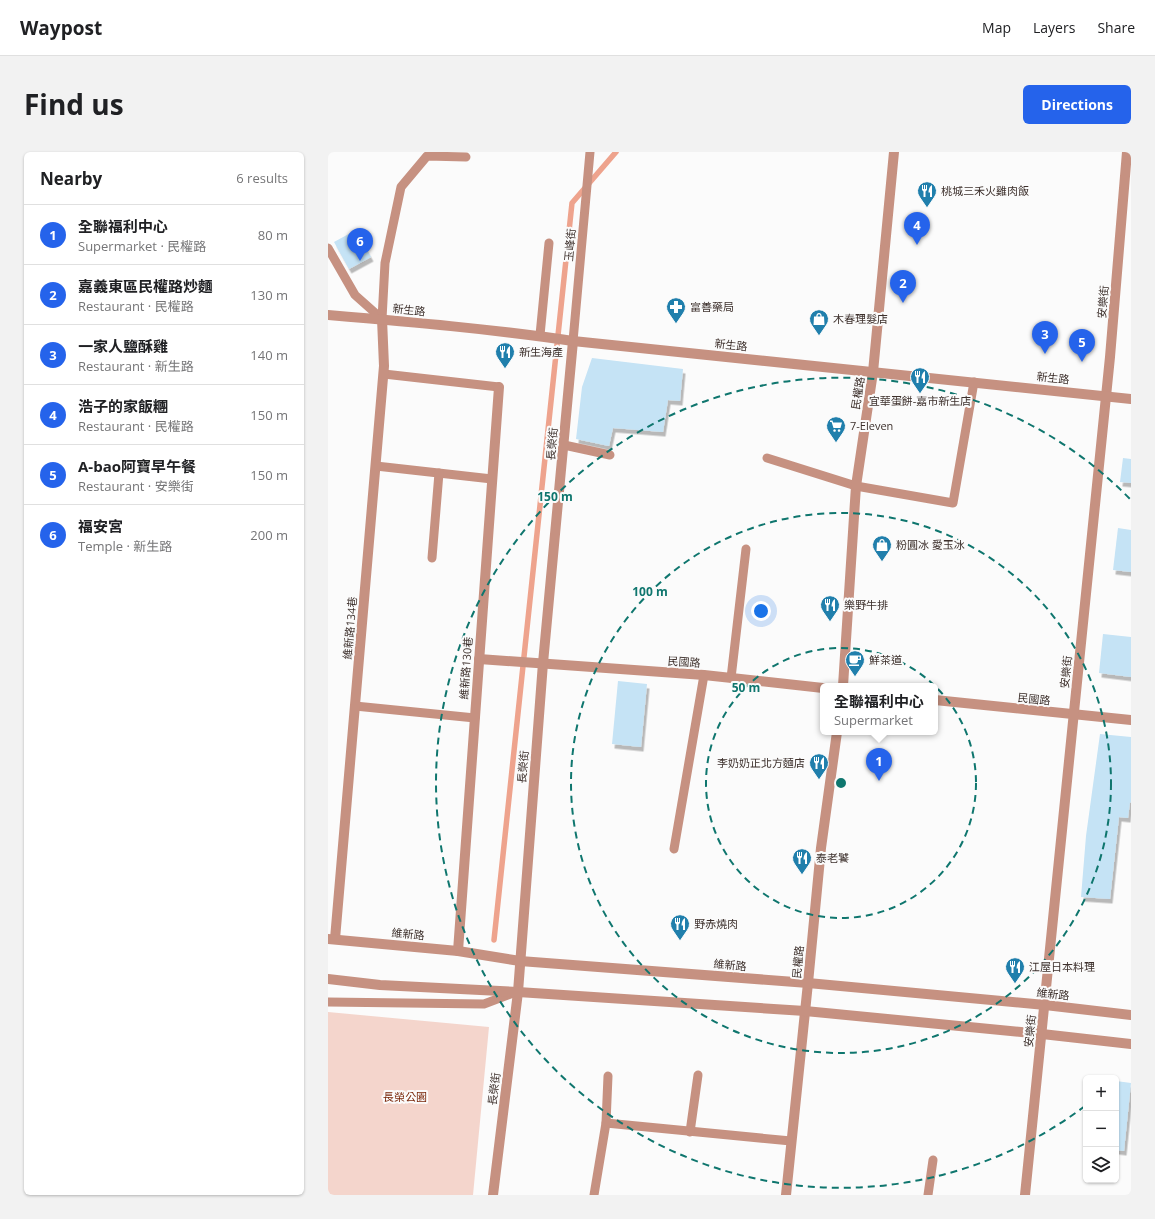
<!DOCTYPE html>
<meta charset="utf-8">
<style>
:root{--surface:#fff;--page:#f2f2f2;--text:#202124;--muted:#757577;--line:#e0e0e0;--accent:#2563eb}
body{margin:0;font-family:"Open Sans","Noto Sans TC",sans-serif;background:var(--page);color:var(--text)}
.controls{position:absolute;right:12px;bottom:12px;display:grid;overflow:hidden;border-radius:6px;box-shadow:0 1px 3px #0004}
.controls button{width:36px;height:36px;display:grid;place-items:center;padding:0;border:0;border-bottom:1px solid var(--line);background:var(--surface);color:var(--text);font:20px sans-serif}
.you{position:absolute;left:433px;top:459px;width:14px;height:14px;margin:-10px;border:3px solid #fff;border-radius:50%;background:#1a73e8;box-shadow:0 0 0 6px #1a73e833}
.badge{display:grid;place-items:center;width:26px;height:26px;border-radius:50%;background:var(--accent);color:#fff;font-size:13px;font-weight:700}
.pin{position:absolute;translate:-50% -33px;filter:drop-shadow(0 1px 2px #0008)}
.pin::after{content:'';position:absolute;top:21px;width:14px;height:12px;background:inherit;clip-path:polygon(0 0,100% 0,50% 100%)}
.popup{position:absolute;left:492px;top:531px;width:118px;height:52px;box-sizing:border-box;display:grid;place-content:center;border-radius:6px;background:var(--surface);filter:drop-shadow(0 1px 3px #0005);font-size:13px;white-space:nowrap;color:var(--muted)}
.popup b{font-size:15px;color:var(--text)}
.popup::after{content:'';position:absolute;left:50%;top:100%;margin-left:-8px;border:8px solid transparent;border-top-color:var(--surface)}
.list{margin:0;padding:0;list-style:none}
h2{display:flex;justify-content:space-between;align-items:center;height:52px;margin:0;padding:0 16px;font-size:17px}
h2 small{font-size:13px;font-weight:400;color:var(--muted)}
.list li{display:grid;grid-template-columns:26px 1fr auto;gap:12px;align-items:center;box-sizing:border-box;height:60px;padding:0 16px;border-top:1px solid var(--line)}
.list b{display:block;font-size:15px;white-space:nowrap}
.list p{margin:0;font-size:13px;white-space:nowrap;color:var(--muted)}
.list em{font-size:13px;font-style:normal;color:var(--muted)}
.icon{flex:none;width:22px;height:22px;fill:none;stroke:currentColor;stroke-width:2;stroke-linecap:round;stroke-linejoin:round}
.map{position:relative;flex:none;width:803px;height:1043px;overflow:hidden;border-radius:6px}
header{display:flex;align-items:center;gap:24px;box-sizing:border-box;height:56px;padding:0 20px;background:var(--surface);border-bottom:1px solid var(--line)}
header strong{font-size:19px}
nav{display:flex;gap:22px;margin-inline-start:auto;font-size:14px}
.intro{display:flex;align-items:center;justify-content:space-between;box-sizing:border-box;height:96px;padding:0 24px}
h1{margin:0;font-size:28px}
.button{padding:10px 18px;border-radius:6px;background:var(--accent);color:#fff;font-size:14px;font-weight:700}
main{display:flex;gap:24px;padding:0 24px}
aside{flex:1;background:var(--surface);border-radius:6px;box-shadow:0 1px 3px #0004}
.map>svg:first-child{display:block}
</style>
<header>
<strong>Waypost</strong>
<nav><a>Map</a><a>Layers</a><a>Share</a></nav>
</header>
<div class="intro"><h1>Find us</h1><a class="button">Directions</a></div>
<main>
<aside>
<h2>Nearby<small>6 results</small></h2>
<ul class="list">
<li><span class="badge">1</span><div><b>全聯福利中心</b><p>Supermarket · 民權路</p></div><em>80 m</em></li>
<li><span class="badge">2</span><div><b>嘉義東區民權路炒麵</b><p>Restaurant · 民權路</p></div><em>130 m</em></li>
<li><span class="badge">3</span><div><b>一家人鹽酥雞</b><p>Restaurant · 新生路</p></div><em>140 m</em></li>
<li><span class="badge">4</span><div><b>浩子的家飯糰</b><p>Restaurant · 民權路</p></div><em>150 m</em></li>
<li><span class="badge">5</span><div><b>A-bao阿寶早午餐</b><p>Restaurant · 安樂街</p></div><em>150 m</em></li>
<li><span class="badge">6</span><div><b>福安宮</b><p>Temple · 新生路</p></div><em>200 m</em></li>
</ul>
</aside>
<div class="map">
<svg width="803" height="1043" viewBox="0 0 803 1043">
<defs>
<filter id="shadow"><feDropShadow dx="2.5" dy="4.5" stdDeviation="0" flood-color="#0004"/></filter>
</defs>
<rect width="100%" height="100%" fill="#fbfbfb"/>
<path fill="#f4d5cc" d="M 0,860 L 161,875 L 145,1043 L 0,1043 Z"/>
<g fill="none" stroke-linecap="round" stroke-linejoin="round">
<path stroke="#eea38d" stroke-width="5.5" d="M 166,788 L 244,51 L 288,0"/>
</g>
<g fill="#c5e3f5" filter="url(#shadow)">
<path d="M 28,78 L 43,105 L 21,117 L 6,90 Z"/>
<path d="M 264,206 L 355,217 L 352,249 L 340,248 L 335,280 L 285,276 L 281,294 L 248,287 L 254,235 Z"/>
<path d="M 795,306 L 803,307 L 803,331 L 792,330 Z"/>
<path d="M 790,376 L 803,378 L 803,420 L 785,418 Z"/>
<path d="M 775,482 L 803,485 L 803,525 L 771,521 Z"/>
<path d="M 290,529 L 319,532 L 313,595 L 284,592 Z"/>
<path d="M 772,582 L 803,585 L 803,651 L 802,650 L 800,666 L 791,665 L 782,747 L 753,745 L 758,684 Z"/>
<path d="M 788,929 L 803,931 L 796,999 L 788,998 Z"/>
</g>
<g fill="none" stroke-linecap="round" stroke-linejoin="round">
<g stroke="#c69181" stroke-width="9">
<path d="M 0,96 L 27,143 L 54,167"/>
<path d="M 54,167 L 57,111 L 73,35 L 99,4 L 138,5"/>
<path d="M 212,183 L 221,91"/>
<path d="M 245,189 L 262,0"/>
<path d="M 56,222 L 171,235"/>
<path d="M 236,293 L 282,303"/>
<path d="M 439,306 L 528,334 L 625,351 L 646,230"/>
<path d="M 48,314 L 164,327"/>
<path d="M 104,406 L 111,321"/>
<path d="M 403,526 L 418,397"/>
<path d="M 27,554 L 147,566"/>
<path d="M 346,697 L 376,523"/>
<path d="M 0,850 L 156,852 L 188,840"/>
<path d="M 278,971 L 463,989"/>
<path d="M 362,980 L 370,923"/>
<path d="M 266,1043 L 278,971 L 280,924"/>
<path d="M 600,1043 L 605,1008"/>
</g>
<g stroke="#c69181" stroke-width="10">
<path d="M 151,507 L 376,523 L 495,536"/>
<path d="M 515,534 L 528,334 L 545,220 L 566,0"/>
<path d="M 607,548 L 803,568"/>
<path d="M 7,787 L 56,214 L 54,167"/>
<path d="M 130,799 L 171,235"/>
<path d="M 165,1043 L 190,840 L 215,511 L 245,189"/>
<path d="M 458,1043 L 480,831 L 493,696 L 509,580"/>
<path d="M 697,1043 L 782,205 L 799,0"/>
</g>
<g stroke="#c69181" stroke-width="10">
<path d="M 0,163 C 82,170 164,177 245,189 L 803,247"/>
<path d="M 0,787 L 130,799 L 192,809 L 480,831 L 717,853 L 803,863"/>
<path d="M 0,827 L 52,833 L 190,840 L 477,859 L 714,882 L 803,892"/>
</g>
</g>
<g fill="none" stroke="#0f766e" stroke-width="2" stroke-dasharray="7 5">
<circle cx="513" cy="631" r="135"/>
<circle cx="513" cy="631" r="270"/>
<path d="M757 954A405 405 0 1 1 802 347"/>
</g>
<defs>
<symbol id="restaurant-pin" viewBox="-11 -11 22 30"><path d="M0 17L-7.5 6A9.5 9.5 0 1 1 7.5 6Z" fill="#207fac" stroke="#fbfbfb"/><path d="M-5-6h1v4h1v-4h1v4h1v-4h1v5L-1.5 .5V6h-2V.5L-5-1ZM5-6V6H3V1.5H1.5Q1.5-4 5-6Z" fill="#fff"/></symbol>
<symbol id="pharmacy-pin" viewBox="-11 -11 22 30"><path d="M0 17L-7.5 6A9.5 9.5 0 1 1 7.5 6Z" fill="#207fac" stroke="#fbfbfb"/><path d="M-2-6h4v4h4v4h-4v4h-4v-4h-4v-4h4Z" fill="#fff"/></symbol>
<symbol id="shop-pin" viewBox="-11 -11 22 30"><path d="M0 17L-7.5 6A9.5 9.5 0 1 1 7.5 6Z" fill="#207fac" stroke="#fbfbfb"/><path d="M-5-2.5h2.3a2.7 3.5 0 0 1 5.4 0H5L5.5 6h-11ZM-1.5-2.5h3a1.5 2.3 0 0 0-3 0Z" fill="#fff"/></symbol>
<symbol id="supermarket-pin" viewBox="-11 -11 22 30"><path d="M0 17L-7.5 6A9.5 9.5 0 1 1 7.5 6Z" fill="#207fac" stroke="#fbfbfb"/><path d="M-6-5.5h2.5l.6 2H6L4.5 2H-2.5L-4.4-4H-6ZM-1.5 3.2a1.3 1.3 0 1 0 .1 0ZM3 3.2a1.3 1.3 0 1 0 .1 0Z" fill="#fff"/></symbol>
<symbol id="cafe-pin" viewBox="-11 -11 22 30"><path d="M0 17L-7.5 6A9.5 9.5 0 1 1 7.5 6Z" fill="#207fac" stroke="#fbfbfb"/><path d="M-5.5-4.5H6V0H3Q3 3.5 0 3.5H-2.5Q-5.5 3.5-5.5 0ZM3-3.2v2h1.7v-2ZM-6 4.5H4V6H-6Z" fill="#fff"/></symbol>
</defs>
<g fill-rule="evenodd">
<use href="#restaurant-pin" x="588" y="28" width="22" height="30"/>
<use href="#pharmacy-pin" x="337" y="144" width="22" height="30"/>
<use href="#shop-pin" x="480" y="156" width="22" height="30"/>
<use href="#restaurant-pin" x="166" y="189" width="22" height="30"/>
<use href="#restaurant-pin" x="581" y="214" width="22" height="30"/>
<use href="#supermarket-pin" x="497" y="263" width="22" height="30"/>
<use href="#shop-pin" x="543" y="382" width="22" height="30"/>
<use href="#restaurant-pin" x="491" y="442" width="22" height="30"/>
<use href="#cafe-pin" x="516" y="497" width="22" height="30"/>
<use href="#restaurant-pin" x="480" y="600" width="22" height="30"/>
<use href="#restaurant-pin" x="463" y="695" width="22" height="30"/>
<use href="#restaurant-pin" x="341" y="761" width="22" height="30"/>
<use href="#restaurant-pin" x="676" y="804" width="22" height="30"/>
</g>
<g text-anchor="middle" stroke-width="4" stroke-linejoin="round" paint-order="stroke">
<g font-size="11" fill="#3d302c" stroke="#fbfbfb" text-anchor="start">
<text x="613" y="43">桃城三禾火雞肉飯</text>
<text x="362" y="159">富善藥局</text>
<text x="505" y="171">木春理髮店</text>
<text x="191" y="204">新生海產</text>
<text x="592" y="253" text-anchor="middle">宜華蛋餅-嘉市新生店</text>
<text x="522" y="278">7-Eleven</text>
<text x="568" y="397">粉圓冰 愛玉冰</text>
<text x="516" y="457">樂野牛排</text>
<text x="541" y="512">鮮茶道</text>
<text x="477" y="615" text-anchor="end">李奶奶正北方麵店</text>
<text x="488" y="710">泰老饕</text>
<text x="366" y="776">野赤燒肉</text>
<text x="701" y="819">江屋日本料理</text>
</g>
<g font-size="11" fill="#3d302c" stroke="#fbfbfb">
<text transform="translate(242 93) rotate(-85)" y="4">玉峰街</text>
<text transform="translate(775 150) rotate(-85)" y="4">安樂街</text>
<text transform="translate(81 158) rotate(6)" y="4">新生路</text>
<text transform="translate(403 193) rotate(6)" y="4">新生路</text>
<text transform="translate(725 226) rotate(6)" y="4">新生路</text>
<text transform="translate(530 241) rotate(-81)" y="4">民權路</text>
<text transform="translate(224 292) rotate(-85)" y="4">長榮街</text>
<text transform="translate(22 476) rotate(-85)" y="4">維新路134巷</text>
<text transform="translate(356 510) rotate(4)" y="4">民國路</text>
<text transform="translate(138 516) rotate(-86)" y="4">維新路130巷</text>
<text transform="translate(738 520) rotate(-84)" y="4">安樂街</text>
<text transform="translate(706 547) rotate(6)" y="4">民國路</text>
<text transform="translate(195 615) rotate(-85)" y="4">長榮街</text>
<text transform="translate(80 782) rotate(5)" y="4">維新路</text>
<text transform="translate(470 810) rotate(-85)" y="4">民權路</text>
<text transform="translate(402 813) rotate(5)" y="4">維新路</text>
<text transform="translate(725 842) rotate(6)" y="4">維新路</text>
<text transform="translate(702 879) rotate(-84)" y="4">安樂街</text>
<text transform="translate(166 937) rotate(-83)" y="4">長榮街</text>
</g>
<g font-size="11" fill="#741f01" stroke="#fbfbfb">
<text x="77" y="949">長榮公園</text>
</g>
</g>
<circle cx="513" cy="631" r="6" fill="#0f766e" stroke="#fbfbfb" stroke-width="2"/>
<g font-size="12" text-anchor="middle" font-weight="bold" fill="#0f766e" stroke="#fbfbfb" stroke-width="4" stroke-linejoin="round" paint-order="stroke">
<text x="227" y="349">150 m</text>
<text x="322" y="444">100 m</text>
<text x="418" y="540">50 m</text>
</g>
</svg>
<div class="controls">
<button>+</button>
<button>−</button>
<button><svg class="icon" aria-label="layers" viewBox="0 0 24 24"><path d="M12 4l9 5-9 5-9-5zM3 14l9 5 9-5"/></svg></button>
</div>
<div class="you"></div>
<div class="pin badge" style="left:551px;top:629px">1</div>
<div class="popup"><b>全聯福利中心</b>Supermarket</div>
<div class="pin badge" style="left:575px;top:151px">2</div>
<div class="pin badge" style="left:717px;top:202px">3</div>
<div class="pin badge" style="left:589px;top:93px">4</div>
<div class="pin badge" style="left:754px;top:210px">5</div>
<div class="pin badge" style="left:32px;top:109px">6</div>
</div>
</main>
